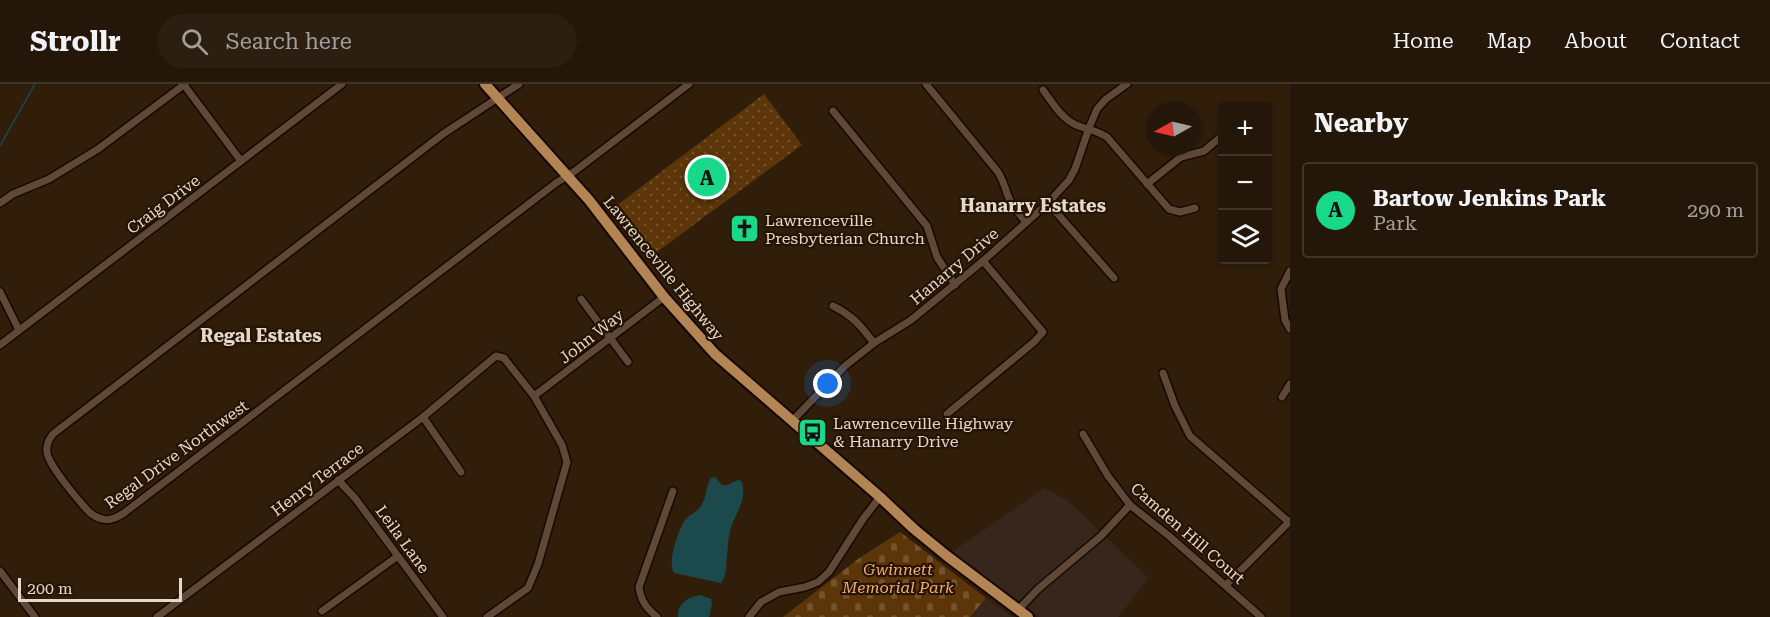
<!DOCTYPE html>
<meta charset="utf-8">
<style>
:root{--surface:#241608;--page:#2c1f12;--text:#f1f3f6;--muted:#a39f9c;--line:#413529;--accent:#17d989}
body{margin:0;font-family:"Roboto Serif",serif;background:var(--page);color:var(--text)}
.controls{position:absolute;right:18px;top:18px;display:grid;overflow:hidden;border-radius:6px;box-shadow:0 2px 4px #0004}
.controls button{width:54px;height:54px;display:grid;place-items:center;padding:0;border:0;border-bottom:2px solid var(--line);background:var(--surface);color:var(--text);font:30px sans-serif}
.compass{position:absolute;left:1146px;top:18px;width:54px;height:54px;border-radius:50%;background:var(--surface);box-shadow:0 2px 4px #0004;rotate:262deg}
.scale{position:absolute;left:18px;bottom:15px;width:164px;box-sizing:border-box;padding-left:6px;border:3px solid #e4d7cc;border-top:0;font-size:16px;line-height:21px;white-space:nowrap;color:#e4d7cc;-webkit-text-stroke:4px #261403;paint-order:stroke}
.you{position:absolute;left:828px;top:300px;width:21px;height:21px;margin:-15px;border:4px solid #fff;border-radius:50%;background:#1a73e8;box-shadow:0 0 0 9px #1a73e833}
.badge{display:grid;place-items:center;width:39px;height:39px;border-radius:50%;background:var(--accent);color:#111;font-size:20px;font-weight:700}
.pin{position:absolute;translate:-50% -50%;border:3px solid #fff;box-shadow:0 2px 6px #0006}
.list{margin:0;padding:0;list-style:none}
h2{display:flex;justify-content:space-between;align-items:center;height:78px;margin:0;padding:0 24px;font-size:26px}
h2 small{font-size:20px;font-weight:400;color:var(--muted)}
.list li{display:grid;grid-template-columns:39px 1fr auto;gap:18px;align-items:center;box-sizing:border-box;height:96px;margin:0 12px 12px;padding:0 12px;border:2px solid var(--line);border-radius:6px}
.list b{display:block;font-size:22px;white-space:nowrap}
.list p{margin:0;font-size:20px;white-space:nowrap;color:var(--muted)}
.list em{font-size:20px;font-style:normal;color:var(--muted)}
.icon{flex:none;width:33px;height:33px;fill:none;stroke:currentColor;stroke-width:2;stroke-linecap:round;stroke-linejoin:round}
.map{position:relative;flex:none;width:1290px;height:533px;overflow:hidden}
header{display:flex;align-items:center;gap:36px;box-sizing:border-box;height:84px;padding:0 30px;background:var(--surface);border-bottom:2px solid var(--line)}
header strong{font-size:28px}
nav{display:flex;gap:33px;margin-inline-start:auto;font-size:21px}
.search{width:420px;height:54px;background:var(--page);display:flex;align-items:center;gap:15px;box-sizing:border-box;padding:0 21px;border-radius:33px;color:var(--muted);font-size:22px}
main{display:flex}
aside{flex:1;background:var(--surface)}
.map>svg:first-child{display:block}
</style>
<header>
<strong>Strollr</strong>
<div class="search"><svg class="icon" aria-label="search" viewBox="0 0 24 24"><circle cx="10" cy="10" r="6"/><path d="M15 15l6 6"/></svg>Search here</div>
<nav><a>Home</a><a>Map</a><a>About</a><a>Contact</a></nav>
</header>
<main>
<div class="map">
<svg width="1290" height="533" viewBox="0 0 1290 533">
<defs>
<pattern id="cemetery-stones" width="16" height="16" patternUnits="userSpaceOnUse" patternTransform="scale(1.5)"><rect width="16" height="16" fill="#5c3609"/><path d="M2 7V4a2 2 0 0 1 4 0v3zM10 15v-3a2 2 0 0 1 4 0v3z" fill="#73522c"/></pattern>
<pattern id="park-dots" width="8" height="8" patternUnits="userSpaceOnUse" patternTransform="scale(1.5)"><rect width="8" height="8" fill="#5c3609"/><path d="M2 2h.1M6 6h.1" fill="none" stroke="#73522c" stroke-width="1.8" stroke-linecap="round"/></pattern>
</defs>
<rect width="100%" height="100%" fill="#301e0b"/>
<g fill="#36261c">
<path d="M 1044,404 L 1068,417 L 1149,494 L 1118,533 L 1039,533 L 952,468 Z"/>
<path d="M 986,514 L 1013,533 L 970,533 Z"/>
</g>
<path fill="url(#cemetery-stones)" d="M 900,448 L 986,514 L 970,533 L 783,533 L 858,475 Z"/>
<path fill="url(#park-dots)" d="M 764,10 L 802,61 L 650,173 L 612,125 Z"/>
<g fill="#1c4a4c">
<path d="M 715,393 L 722,401 L 727,401 L 738,396 L 741,397 C 749,416 734,430 730,447 C 728,455 728,463 727,471 C 726,481 727,492 721,499 L 674,489 C 667,479 678,447 685,436 C 690,430 698,428 702,420 C 707,412 706,402 711,394 Z"/>
<path d="M 700,511 L 711,515 L 712,521 L 709,533 L 678,533 C 677,520 688,513 700,511 Z"/>
</g>
<g fill="none" stroke-linecap="round" stroke-linejoin="round">
<path stroke="#1c4a4c" stroke-width="1.5" d="M 0,62 L 35,0"/>
<defs>
<g id="street">
<path d="M 519,0 L 443,50 L 53,350 C 49,355 46,361 47,368 C 48,381 79,417 89,428 C 101,438 111,438 124,429 L 556,99 L 575,87 L 689,0"/>
<path d="M 926,0 L 998,88 C 1003,96 1005,104 1008,112 C 1012,122 1019,130 1026,138"/>
<path d="M 184,1 L 241,77"/>
<path d="M 1043,6 C 1052,18 1061,34 1076,41 C 1088,46 1096,46 1107,53 L 1169,125 L 1180,128 L 1195,124"/>
<path d="M 833,27 L 927,142 L 937,173 L 955,201"/>
<path d="M 1147,100 L 1181,73 L 1204,67 L 1222,52"/>
<path d="M 0,119 L 13,110 L 49,95 L 98,65 L 185,0"/>
<path d="M 1048,119 L 1114,194"/>
<path d="M 1290,187 L 1281,205 L 1285,236 L 1290,245"/>
<path d="M 0,208 L 19,246"/>
<path d="M 581,215 L 628,278"/>
<path d="M 833,222 C 853,232 861,242 874,259"/>
<path d="M 0,261 L 342,0"/>
<path d="M 1163,289 L 1175,322 L 1190,352 L 1289,438"/>
<path d="M 534,312 L 664,213"/>
<path d="M 1282,313 L 1290,300"/>
<path d="M 947,330 L 1034,258 L 1043,248 L 983,177"/>
<path d="M 423,333 L 461,388"/>
<path d="M 792,337 L 845,282 L 874,259 L 911,236 L 983,177 L 1048,119 L 1069,96 L 1075,85 L 1089,44 L 1097,25 L 1106,15 L 1127,0"/>
<path d="M 1083,350 L 1108,392 L 1130,421 L 1169,452 L 1261,533"/>
<path d="M 338,396 L 355,414 L 443,533"/>
<path d="M 0,487 L 35,533"/>
<path d="M 1226,501 L 1290,437"/>
<path d="M 1018,526 L 1038,505 L 1101,452 L 1130,421"/>
<path d="M 322,527 L 398,472"/>
<path d="M 157,533 L 423,333 L 496,272 L 504,274 L 534,312 L 562,361 L 567,378 L 538,480 L 528,504 L 487,533"/>
<path d="M 657,533 C 646,524 641,517 639,503 L 673,407"/>
<path d="M 749,533 L 761,518 L 779,508 L 805,503 L 818,498 L 829,488 L 863,435 L 880,413"/>
</g>
<path id="primary" d="M 485,0 L 589,116 L 664,213 L 715,270 L 880,413 L 914,445 L 947,472 L 1028,533"/>
</defs>
<use href="#street" stroke="#180700" stroke-width="10"/>
<use href="#primary" stroke="#180700" stroke-width="14"/>
<use href="#street" stroke="#5f4936" stroke-width="7"/>
<use href="#primary" stroke="#b48554" stroke-width="10"/>
</g>
<defs>
<symbol id="church-square" viewBox="-11 -11 22 22"><rect x="-9" y="-9" width="18" height="18" rx="4" fill="#17d989" stroke="#261403"/><path d="M-1.2-6h2.4v3.5h3.3v2.4h-3.3V6h-2.4V-.1h-3.3v-2.4h3.3Z" fill="#111"/></symbol>
<symbol id="bus-square" viewBox="-11 -11 22 22"><rect x="-9" y="-9" width="18" height="18" rx="4" fill="#17d989" stroke="#261403"/><path d="M-5-6H5V4H4V6H2V4H-2V6H-4V4H-5ZM-3.5-4V0h7V-4ZM-3.5 1.2v1.5H-2V1.2ZM2 1.2v1.5H3.5V1.2Z" fill="#111"/></symbol>
</defs>
<g fill-rule="evenodd">
<use href="#church-square" x="728" y="128" width="33" height="33"/>
<use href="#bus-square" x="796" y="332" width="33" height="33"/>
</g>
<g text-anchor="middle" stroke-width="4.5" stroke-linejoin="round" paint-order="stroke">
<g font-size="16" fill="#e4d7cc" stroke="#261403">
<text transform="translate(163 120) rotate(-37)" y="6">Craig Drive</text>
<text transform="translate(954 182) rotate(-40)" y="6">Hanarry Drive</text>
<text transform="translate(664 184) rotate(51)" y="6">Lawrenceville Highway</text>
<text transform="translate(591 252) rotate(-38)" y="6">John Way</text>
<text transform="translate(176 370) rotate(-36)" y="6">Regal Drive Northwest</text>
<text transform="translate(317 395) rotate(-37)" y="6">Henry Terrace</text>
<text transform="translate(1188 449) rotate(41)" y="6">Camden Hill Court</text>
<text transform="translate(403 455) rotate(54)" y="6">Leila Lane</text>
</g>
<g font-size="16" fill="#e4d7cc" stroke="#261403" text-anchor="start">
<text x="765" y="142">Lawrenceville<tspan x="765" dy="18">Presbyterian Church</tspan></text>
<text x="833" y="345">Lawrenceville Highway<tspan x="833" dy="18">&amp; Hanarry Drive</tspan></text>
</g>
<g font-size="16" font-style="italic" fill="#f6ac64" stroke="#261403">
<text x="898" y="491">Gwinnett<tspan x="898" dy="18">Memorial Park</tspan></text>
</g>
<g font-size="18" font-weight="bold" fill="#e4d7cc" stroke="#261403">
<text x="1033" y="128">Hanarry Estates</text>
<text x="261" y="258">Regal Estates</text>
</g>
</g>
</svg>
<div class="controls">
<button>+</button>
<button>−</button>
<button><svg class="icon" aria-label="layers" viewBox="0 0 24 24"><path d="M12 4l9 5-9 5-9-5zM3 14l9 5 9-5"/></svg></button>
</div>
<svg class="compass" viewBox="-18 -18 36 36"><path d="M0-13l5 13h-10z" fill="#e53935"/><path d="M0 13l5-13h-10z" fill="#a39f9c"/></svg>
<div class="scale">200 m</div>
<div class="you"></div>
<div class="pin badge" style="left:707px;top:93px">A</div>
</div>
<aside>
<h2>Nearby<small></small></h2>
<ul class="list">
<li><span class="badge">A</span><div><b>Bartow Jenkins Park</b><p>Park</p></div><em>290 m</em></li>
</ul>
</aside>
</main>
